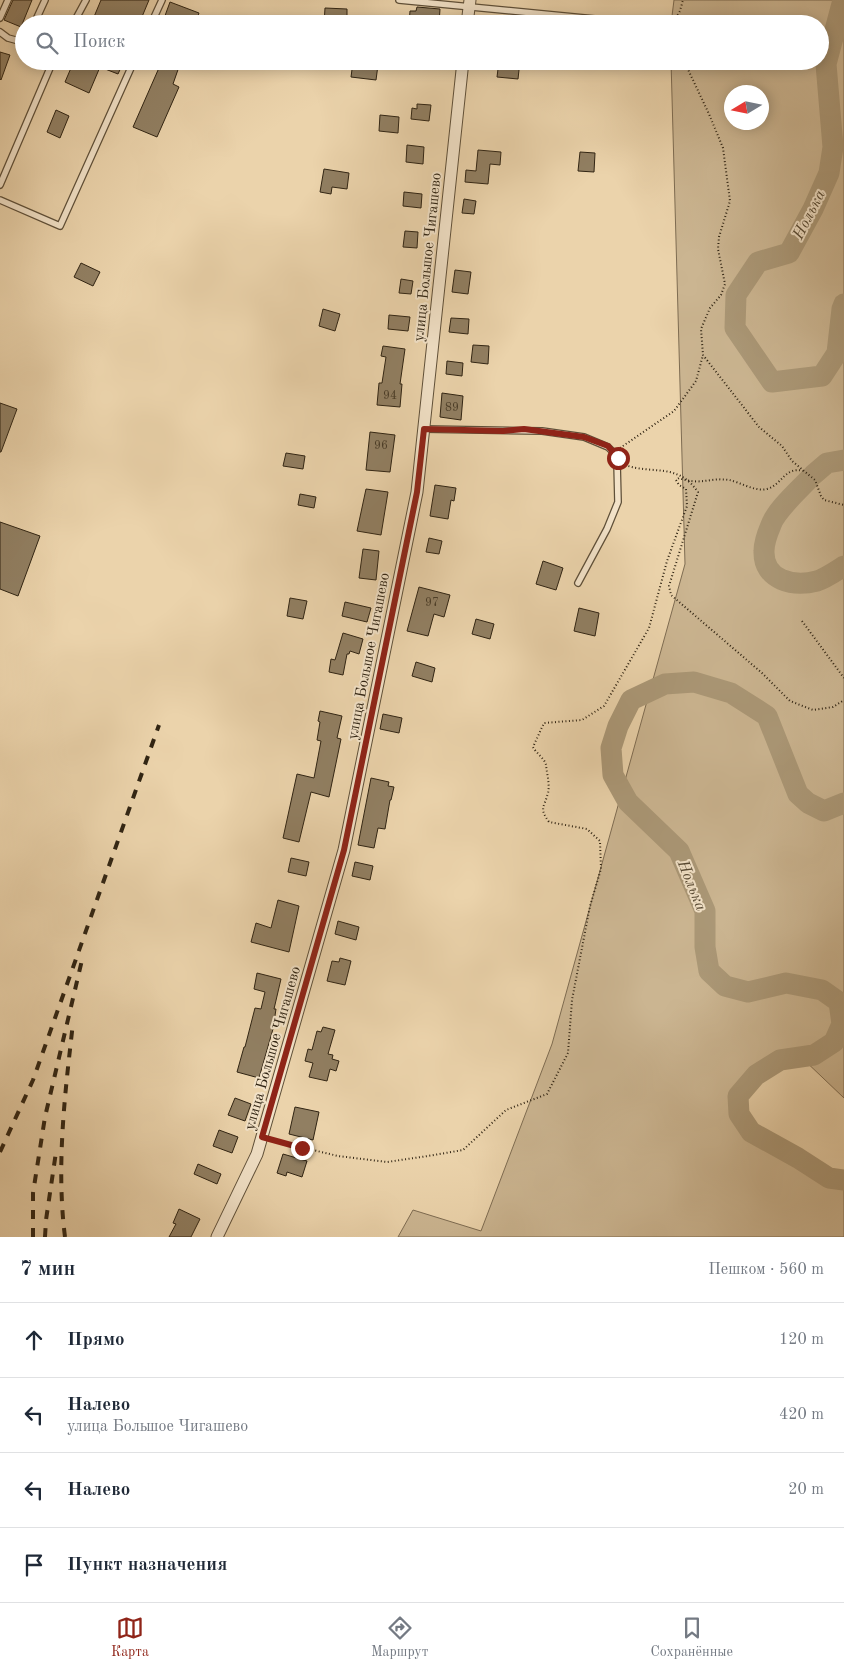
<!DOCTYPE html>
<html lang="ru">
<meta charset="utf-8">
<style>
:root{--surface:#fff;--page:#f2f2f3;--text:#1f2937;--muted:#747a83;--line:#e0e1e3;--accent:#8f2418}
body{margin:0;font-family:"Old Standard TT",serif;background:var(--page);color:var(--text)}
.compass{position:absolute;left:724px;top:85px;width:45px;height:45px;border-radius:50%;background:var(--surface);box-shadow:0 2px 12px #0003;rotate:260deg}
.stop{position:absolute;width:15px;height:15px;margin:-11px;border:4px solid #8f2418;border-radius:50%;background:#fff}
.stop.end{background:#8f2418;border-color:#fff;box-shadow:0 1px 5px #0008}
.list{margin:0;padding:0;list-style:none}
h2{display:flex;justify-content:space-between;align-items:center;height:65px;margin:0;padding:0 20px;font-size:21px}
h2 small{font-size:16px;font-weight:400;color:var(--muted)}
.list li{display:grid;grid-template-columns:32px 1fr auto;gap:15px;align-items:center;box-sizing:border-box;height:75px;padding:0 20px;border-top:1px solid var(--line)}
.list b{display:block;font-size:19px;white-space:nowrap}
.list p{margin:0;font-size:16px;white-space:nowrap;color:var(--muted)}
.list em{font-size:16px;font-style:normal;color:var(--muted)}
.icon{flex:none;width:28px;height:28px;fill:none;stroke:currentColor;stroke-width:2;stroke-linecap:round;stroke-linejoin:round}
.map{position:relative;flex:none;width:844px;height:1237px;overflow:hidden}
.search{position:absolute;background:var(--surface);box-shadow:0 2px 12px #0003;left:15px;right:15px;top:15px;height:55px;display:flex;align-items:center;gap:12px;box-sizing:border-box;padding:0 18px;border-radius:28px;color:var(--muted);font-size:19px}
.sheet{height:365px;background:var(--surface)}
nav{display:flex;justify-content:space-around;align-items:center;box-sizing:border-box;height:70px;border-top:1px solid var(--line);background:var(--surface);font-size:14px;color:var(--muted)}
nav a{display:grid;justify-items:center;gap:2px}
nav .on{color:var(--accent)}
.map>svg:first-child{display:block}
</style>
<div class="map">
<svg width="844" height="1237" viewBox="0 0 844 1237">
<rect width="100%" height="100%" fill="#ebd3ab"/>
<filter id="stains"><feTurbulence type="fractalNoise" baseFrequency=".004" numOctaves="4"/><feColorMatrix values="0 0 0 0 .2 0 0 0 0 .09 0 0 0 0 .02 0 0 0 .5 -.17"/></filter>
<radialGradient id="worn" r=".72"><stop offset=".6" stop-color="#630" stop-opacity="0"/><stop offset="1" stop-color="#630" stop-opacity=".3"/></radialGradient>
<path fill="#cbb591" stroke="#7e6c52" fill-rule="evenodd" d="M 674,0 L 844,0 L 844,1098 L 801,1057 L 780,1060 L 756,1075 L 738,1097 L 739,1114 L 751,1132 L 798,1158 L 829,1178 L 844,1180 L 844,1237 L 398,1237 L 413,1210 L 481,1231 L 552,1044 L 685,564 L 671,61 L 820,61 L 820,24 L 671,24 ZM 732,92 L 762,92 L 762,122 L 732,122 Z"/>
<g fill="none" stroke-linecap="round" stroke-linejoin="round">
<g stroke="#ab9877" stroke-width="21">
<path d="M 843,0 L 826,64 L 833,147 L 829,173 L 813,209 L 789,253 L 758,262 L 736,295 L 735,328 L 772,382 L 822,376 L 837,353 L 842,309 L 844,304"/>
<path d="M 813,475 L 827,463 L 844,460"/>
<path d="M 810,478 C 799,490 776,510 771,525 C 768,532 764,543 764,551 C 763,581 794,587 817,581 C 826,578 836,571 844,566"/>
<path d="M 844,803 L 824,811 L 808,803 L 798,794 L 767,716 L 731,693 L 694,682 L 665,684 L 631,700 L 618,726 L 611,748 L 613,775 L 628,802 L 679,851 L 705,911 L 705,947 L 709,971 L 725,986 L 748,992 L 786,983 L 822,990 L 839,1002 L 842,1024 L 834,1042 L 814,1055 L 780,1060 L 756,1075 L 738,1096 L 739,1114 L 751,1132 L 798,1158 L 829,1178 L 844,1180"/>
</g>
</g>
<g fill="#917f62" stroke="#302413">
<path d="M 13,0 L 32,0 L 21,27 L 4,20 Z"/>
<path d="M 101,0 L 149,0 L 139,24 L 91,24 Z"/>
<path d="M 170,2 L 199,13 L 195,24 L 162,24 Z"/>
<path d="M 417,7 L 440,9 L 439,24 L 409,24 L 410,11 L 416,11 Z"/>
<path d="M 325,8 L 347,9 L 347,24 L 324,24 Z"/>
<path d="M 0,52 L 10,55 L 1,80 L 0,79 Z"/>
<path d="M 74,61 L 124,61 L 118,74 L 100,67 L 89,93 L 65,82 Z"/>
<path d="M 162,61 L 181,61 L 173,84 L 179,87 L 157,137 L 133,127 Z"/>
<path d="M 499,61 L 520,61 L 518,79 L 497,77 Z"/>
<path d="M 353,62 L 378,65 L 376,80 L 351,77 Z"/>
<path d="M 417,104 L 431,105 L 429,121 L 411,119 L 412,108 L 417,109 Z"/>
<path d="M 56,110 L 69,116 L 60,138 L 47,132 Z"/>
<path d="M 380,115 L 399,117 L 398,133 L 379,131 Z"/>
<path d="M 407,145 L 424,147 L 423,164 L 406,162 Z"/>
<path d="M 478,150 L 501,152 L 500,165 L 490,164 L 488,184 L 465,182 L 466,170 L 476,171 Z"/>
<path d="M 580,152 L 595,153 L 594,172 L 578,171 Z"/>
<path d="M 324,169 L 349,173 L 347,189 L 332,187 L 331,194 L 320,192 Z"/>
<path d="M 404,192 L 422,194 L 421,208 L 403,206 Z"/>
<path d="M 464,199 L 476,201 L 474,214 L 462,213 Z"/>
<path d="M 405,231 L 418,232 L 417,248 L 403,247 Z"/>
<path d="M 81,263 L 100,272 L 93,286 L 74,277 Z"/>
<path d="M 455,270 L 471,272 L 468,294 L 452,292 Z"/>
<path d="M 401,279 L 413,281 L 411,294 L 399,293 Z"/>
<path d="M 323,309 L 340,314 L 335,331 L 319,326 Z"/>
<path d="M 389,315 L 410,317 L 408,331 L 388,329 Z"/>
<path d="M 451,318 L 469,319 L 468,334 L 449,332 Z"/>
<path d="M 473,345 L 489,346 L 488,364 L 471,362 Z"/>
<path d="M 383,346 L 405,349 L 400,384 L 402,384 L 400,407 L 377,405 L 379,383 L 382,383 L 386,357 L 381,356 Z"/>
<path d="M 447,361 L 463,363 L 462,376 L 446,374 Z"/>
<path d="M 442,393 L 463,396 L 461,420 L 440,417 Z"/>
<path d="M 0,403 L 17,409 L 1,452 L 0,452 Z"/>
<path d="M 370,432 L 395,435 L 390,472 L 366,470 Z"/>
<path d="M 286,453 L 305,456 L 303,469 L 283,466 Z"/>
<path d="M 435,485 L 456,488 L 454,501 L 451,500 L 448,519 L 430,516 Z"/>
<path d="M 366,489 L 388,492 L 381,535 L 357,531 Z"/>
<path d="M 300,494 L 316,497 L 314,508 L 298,505 Z"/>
<path d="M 0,522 L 40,536 L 18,596 L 0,589 Z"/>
<path d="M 429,538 L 442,541 L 439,554 L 426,552 Z"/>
<path d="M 363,549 L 379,551 L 376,580 L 359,578 Z"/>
<path d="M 543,561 L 563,568 L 556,590 L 536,584 Z"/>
<path d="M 419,587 L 450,595 L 444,617 L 434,614 L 428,636 L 407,631 Z"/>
<path d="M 290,598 L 307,601 L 303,619 L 287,616 Z"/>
<path d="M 345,602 L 371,608 L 367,622 L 342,616 Z"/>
<path d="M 579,608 L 599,613 L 595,636 L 574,631 Z"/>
<path d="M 476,619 L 494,624 L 490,639 L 472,634 Z"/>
<path d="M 343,633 L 363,639 L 359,654 L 350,651 L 349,654 L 347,654 L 343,675 L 329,672 L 331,659 L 335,660 Z"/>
<path d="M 416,662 L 435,668 L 432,682 L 412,676 Z"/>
<path d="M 320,711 L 342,716 L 337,738 L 341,739 L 329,797 L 311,792 L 299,842 L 283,838 L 297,774 L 314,778 L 321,741 L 317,740 L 320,722 L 318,721 Z"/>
<path d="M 383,714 L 402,718 L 399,733 L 380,729 Z"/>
<path d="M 371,778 L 389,782 L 388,786 L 394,787 L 391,800 L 390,800 L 385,829 L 378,828 L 374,848 L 358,845 Z"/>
<path d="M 291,858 L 309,862 L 306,876 L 288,872 Z"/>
<path d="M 355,862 L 373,866 L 370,880 L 352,876 Z"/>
<path d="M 278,900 L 299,906 L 289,952 L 251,942 L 256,923 L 271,928 Z"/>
<path d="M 338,921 L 359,927 L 356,940 L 335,934 Z"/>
<path d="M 340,958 L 351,961 L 345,985 L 327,981 L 332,961 L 339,962 Z"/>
<path d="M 257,973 L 281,979 L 274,1009 L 276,1009 L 273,1029 L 259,1078 L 237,1072 L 244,1047 L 245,1047 L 255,1008 L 261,1009 L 265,992 L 254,989 Z"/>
<path d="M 323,1027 L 335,1030 L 328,1054 L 333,1055 L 332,1059 L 339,1061 L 336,1071 L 330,1069 L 327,1081 L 309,1077 L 313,1063 L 305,1061 L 308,1049 L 312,1050 L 317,1031 L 321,1032 Z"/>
<path d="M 235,1098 L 251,1104 L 245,1121 L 228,1115 Z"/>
<path d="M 295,1107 L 319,1112 L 313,1140 L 289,1134 Z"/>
<path d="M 219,1130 L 238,1137 L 232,1153 L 213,1146 Z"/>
<path d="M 283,1154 L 307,1161 L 302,1177 L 287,1172 L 286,1176 L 277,1173 Z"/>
<path d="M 198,1164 L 221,1174 L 217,1184 L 194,1174 Z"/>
<path d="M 179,1209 L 200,1219 L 191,1237 L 169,1237 L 176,1224 L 173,1223 Z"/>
</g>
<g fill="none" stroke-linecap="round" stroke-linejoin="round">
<defs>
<g id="lane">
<path d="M 399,0 L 646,24"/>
<path d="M 0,18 L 8,0"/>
<path d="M 34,24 L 45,0"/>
<path d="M 73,24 L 86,0"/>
<path d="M 151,24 L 162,0"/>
<path d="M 0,32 L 8,38 L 19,41 L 24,38"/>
<path d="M 0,185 L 53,61"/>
<path d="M 0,200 L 60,226 L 134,61"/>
<path d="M 424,429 L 542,431 L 584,437 L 608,447 L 613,452 L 617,462 L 618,502 L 607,529 L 578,583"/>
</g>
<g id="street">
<path d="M 467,24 L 470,0"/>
<path d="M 217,1237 L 257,1154 L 344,850 L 417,492 L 463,61"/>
</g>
</defs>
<use href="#lane" stroke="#5f5039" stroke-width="8"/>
<use href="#street" stroke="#5f5039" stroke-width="13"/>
<g stroke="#302413" stroke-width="2" stroke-dasharray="1 2.5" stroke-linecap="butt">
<path d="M 672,24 L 680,11 L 683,0"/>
<path d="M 684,61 L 709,114 L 723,148 L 730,201 L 719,237 L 718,249 L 725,284 L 721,295 L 710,308 L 701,329 L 703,355 L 759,427 L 782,446 L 792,461 L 815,480 L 821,496 L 824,500 L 844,505"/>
<path d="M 620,448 L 674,411 L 696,381 L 703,355"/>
<path d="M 625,465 C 653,475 677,462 698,492 L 669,586 L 671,595 L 762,673 L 790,701 L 813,710 L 833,707 L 844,700"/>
<path d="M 802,621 L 844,678"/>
<path d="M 271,1140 L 338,1156 L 387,1162 L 428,1156 L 463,1150 L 506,1110 L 547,1094 L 568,1053 L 572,1000 L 590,906 L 601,869 L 600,841 L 587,829 L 549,822 C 539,808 544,808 548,793 C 550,785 547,774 546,765 C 545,759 536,753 533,747 L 544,723 L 582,720 L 604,706 L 649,628 L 667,561 L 687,506 L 686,489 L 679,485 L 676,480 L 679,478 C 700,486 711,477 729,480 C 740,482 755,492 767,489 C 782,485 785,466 803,471"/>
</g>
<use href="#lane" stroke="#f2e2c8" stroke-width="5.5"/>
<use href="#street" stroke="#f2e2c8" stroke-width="11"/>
<g stroke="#302413" stroke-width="4" stroke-dasharray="9 9" stroke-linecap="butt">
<path d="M 0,1152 L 33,1080 L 159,725"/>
<path d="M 33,1237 L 33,1193 L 45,1117 L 82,960"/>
<path d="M 45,1237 L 46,1220 L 56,1152"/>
<path d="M 65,1237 C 56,1166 65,1093 73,1023"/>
</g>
</g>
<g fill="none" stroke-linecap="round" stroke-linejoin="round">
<path stroke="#8f2418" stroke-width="6" d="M 302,1148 L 262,1137 L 344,850 L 417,492 L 424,429 L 503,431 L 524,429 L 584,437 L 608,446 L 618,458"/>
</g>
<g text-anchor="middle" stroke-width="4" stroke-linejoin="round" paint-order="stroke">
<g font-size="12" fill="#483b27">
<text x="390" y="399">94</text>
<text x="452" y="411">89</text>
<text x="381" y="449">96</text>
<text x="432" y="606">97</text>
</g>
<g font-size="15" fill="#302413" stroke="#f2e2c8">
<text transform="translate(427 257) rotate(-84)" y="5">улица Большое Чигашево</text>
<text transform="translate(368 656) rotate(-79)" y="5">улица Большое Чигашево</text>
<text transform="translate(272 1048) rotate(-74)" y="5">улица Большое Чигашево</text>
</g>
<g font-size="16" font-style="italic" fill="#554731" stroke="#f2e2c8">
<text transform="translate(808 214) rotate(-63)" y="6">Нолька</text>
<text transform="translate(693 885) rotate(68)" y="6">Нолька</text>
</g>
</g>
<rect width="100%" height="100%" filter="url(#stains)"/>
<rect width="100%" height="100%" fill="url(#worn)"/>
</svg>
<svg class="compass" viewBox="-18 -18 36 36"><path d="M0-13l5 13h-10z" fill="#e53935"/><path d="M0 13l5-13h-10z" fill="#747a83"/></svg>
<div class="stop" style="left:618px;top:458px"></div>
<div class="stop end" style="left:302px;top:1148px"></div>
<div class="search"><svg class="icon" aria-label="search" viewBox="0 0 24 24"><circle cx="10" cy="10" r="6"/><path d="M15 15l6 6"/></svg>Поиск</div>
</div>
<section class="sheet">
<h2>7 мин<small>Пешком · 560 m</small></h2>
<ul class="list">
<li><svg class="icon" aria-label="ahead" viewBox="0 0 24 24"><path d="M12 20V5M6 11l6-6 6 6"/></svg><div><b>Прямо</b></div><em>120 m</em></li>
<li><svg class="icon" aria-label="left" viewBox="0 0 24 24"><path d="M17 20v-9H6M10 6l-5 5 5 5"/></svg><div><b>Налево</b><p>улица Большое Чигашево</p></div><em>420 m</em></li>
<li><svg class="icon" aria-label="left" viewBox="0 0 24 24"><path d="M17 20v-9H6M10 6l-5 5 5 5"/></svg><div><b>Налево</b></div><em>20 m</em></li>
<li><svg class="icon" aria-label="arrive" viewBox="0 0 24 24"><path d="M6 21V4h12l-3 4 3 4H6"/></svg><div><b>Пункт назначения</b></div></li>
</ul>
</section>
<nav>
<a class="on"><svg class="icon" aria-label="map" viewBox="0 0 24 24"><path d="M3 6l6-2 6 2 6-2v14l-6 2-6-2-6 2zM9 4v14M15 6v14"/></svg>Карта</a>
<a><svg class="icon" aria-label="directions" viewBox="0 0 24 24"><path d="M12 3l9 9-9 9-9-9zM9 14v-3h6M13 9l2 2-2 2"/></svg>Маршрут</a>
<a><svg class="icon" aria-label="saved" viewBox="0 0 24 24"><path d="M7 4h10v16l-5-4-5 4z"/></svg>Сохранённые</a>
</nav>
